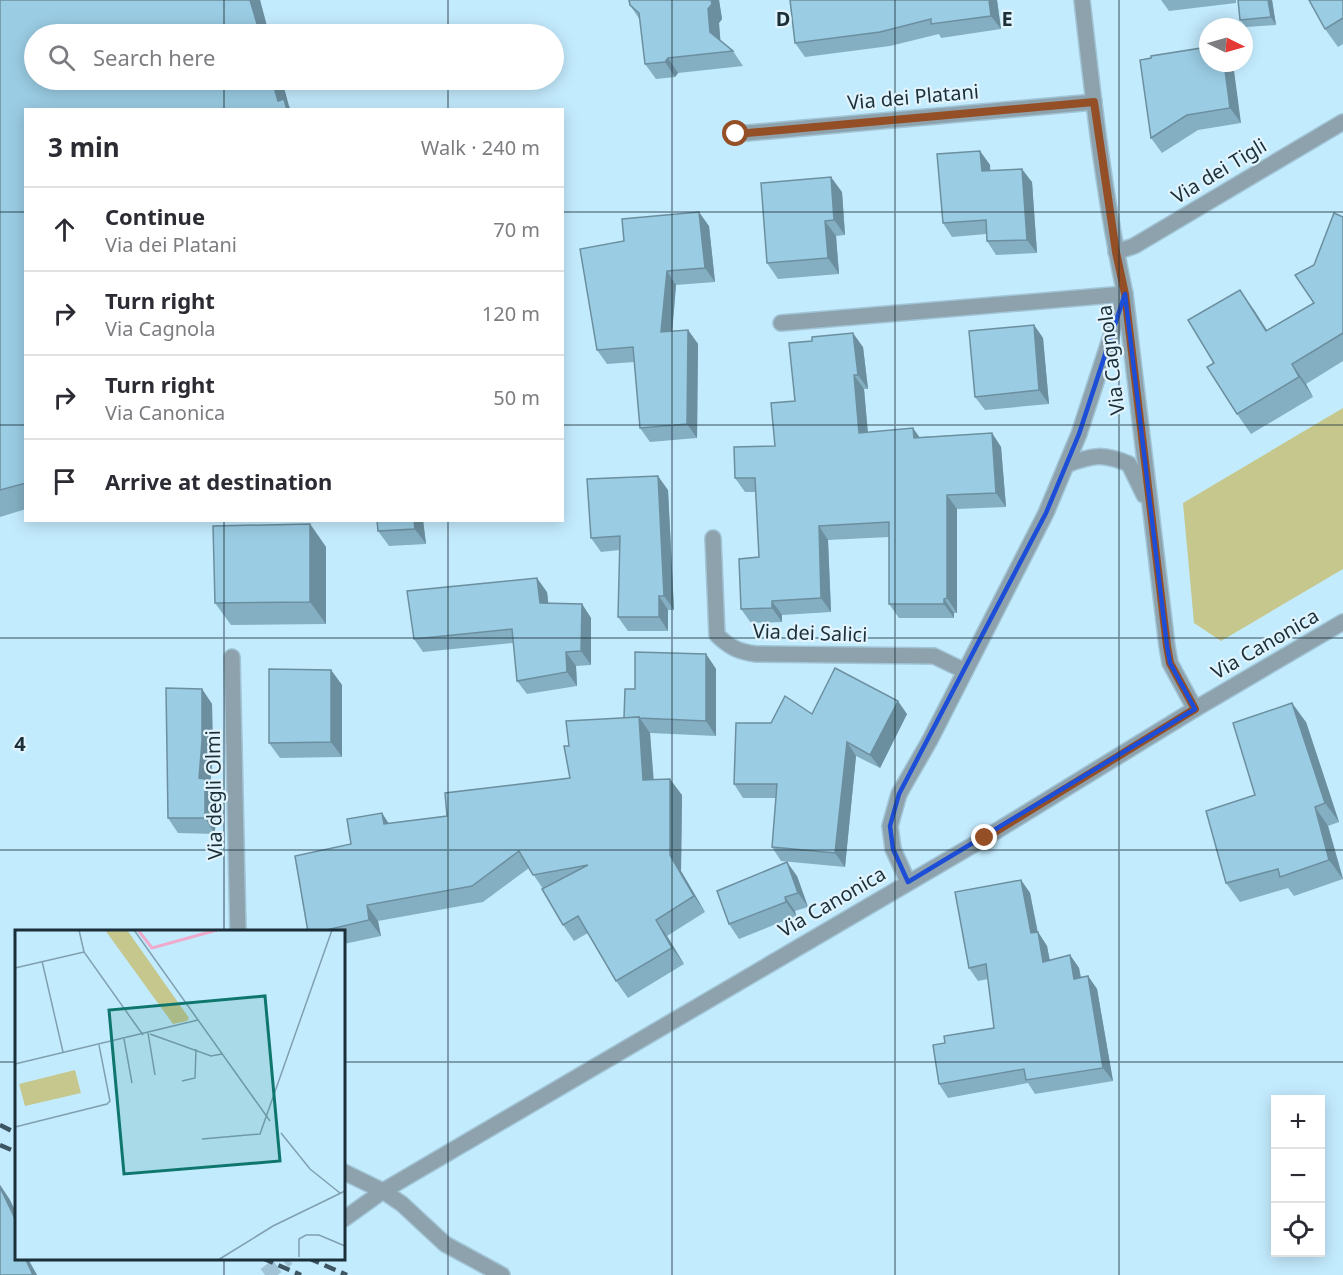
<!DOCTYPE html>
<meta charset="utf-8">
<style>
:root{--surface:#fff;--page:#f2f2f3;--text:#2b2b33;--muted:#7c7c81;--line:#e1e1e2}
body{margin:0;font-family:"Noto Sans",sans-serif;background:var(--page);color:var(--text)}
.controls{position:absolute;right:18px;bottom:18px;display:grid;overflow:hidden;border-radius:0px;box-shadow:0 3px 15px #0003}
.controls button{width:54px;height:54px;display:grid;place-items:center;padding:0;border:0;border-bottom:2px solid var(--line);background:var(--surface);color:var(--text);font:30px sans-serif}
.compass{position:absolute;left:1199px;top:18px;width:54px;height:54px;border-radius:50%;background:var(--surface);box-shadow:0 3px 15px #0003;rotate:95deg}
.stop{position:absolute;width:18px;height:18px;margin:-14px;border:4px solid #954f26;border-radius:50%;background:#fff}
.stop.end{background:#954f26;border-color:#fff;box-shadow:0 2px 6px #0008}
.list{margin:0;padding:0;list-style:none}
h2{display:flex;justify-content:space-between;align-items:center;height:78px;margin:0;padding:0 24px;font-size:26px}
h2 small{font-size:20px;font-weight:400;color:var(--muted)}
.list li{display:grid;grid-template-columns:39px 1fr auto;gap:18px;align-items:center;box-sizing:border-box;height:84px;padding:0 24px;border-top:2px solid var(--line)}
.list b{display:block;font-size:22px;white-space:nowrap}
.list p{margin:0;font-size:20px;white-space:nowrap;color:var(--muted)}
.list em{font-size:20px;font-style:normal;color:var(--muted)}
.icon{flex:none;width:33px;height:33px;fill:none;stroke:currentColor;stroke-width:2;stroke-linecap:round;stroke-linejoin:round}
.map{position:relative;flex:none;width:1343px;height:1275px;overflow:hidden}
.search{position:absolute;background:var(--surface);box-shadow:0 3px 15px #0003;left:24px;top:24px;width:540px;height:66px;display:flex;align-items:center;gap:15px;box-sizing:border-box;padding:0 21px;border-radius:33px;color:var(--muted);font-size:22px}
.panel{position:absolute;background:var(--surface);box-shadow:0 3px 15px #0003;left:24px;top:108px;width:540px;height:414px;border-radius:0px}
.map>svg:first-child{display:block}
</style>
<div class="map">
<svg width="1343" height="1275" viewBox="0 0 1343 1275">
<rect width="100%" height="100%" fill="#c3ebfe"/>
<path fill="#c6c78d" d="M 1343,408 L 1343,569 L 1221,641 L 1194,623 L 1183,503 Z"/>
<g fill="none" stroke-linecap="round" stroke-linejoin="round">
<path stroke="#a1c5d6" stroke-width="15" stroke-dasharray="15 8" stroke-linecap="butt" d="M 265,1275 L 288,1258"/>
<defs>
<g id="minor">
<path d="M 1082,0 C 1093,98 1104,197 1125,294 L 1167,646 L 1170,663 L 1195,709"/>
<path d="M 736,134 L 1094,102"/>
<path d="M 1116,252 L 1134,246 L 1343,122"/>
<path d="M 781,323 L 1125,294"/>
<path d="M 1066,465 C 1092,455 1103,453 1129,464 L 1144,495"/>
<path d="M 713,538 L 717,635 C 729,647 739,652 756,654 L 934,656 L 965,671"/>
<path d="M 232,657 L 238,932"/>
<path d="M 908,882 L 893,849 L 890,826 L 899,794 L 930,740 L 1046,513 L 1079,434 L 1123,299"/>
<path d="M 344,1172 L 383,1191 L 402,1204 L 445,1244 L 502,1275"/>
<path d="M 344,1219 L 383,1191 L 985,838 L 1195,709 L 1343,622"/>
</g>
</defs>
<use href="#minor" stroke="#a1c5d6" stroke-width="18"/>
<use href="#minor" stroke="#8da2ac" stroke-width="15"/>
<g stroke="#3e5661" stroke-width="4.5" stroke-dasharray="12 6" stroke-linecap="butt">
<path d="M 0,1125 L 16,1133"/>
<path d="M 0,1145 L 16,1152"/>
<path d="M 262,1258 L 301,1275"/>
<path d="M 308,1258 L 347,1275"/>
</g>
</g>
<g fill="#84afc3">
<path d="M 0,0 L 260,0 L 269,34 L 34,34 L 289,106 L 26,110 L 26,509 L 0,517 Z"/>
<path d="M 629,0 L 719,0 L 722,19 L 719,23 L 720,40 L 733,51 L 743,66 L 678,73 L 675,77 L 656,79 L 645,64 L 640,20 L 630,5 Z"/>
<path d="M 790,0 L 997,0 L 1001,29 L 941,38 L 939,34 L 890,46 L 805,57 L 795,43 Z"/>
<path d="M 1161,0 L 1236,0 L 1236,3 L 1169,11 Z"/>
<path d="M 1238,0 L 1272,0 L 1276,25 L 1246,27 L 1240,20 Z"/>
<path d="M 1343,0 L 1343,44 L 1338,47 L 1325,29 Z"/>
<path d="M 1208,47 L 1241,123 L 1198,130 L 1162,153 L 1151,138 Z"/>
<path d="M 980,151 L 990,165 L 990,171 L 1032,182 L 1037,253 L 996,255 L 987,241 L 986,234 L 952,237 L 943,223 Z"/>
<path d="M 842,192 L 845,235 L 836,236 L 839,274 L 778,279 L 767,263 Z"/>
<path d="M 1343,217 L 1343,361 L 1306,384 L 1313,397 L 1251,434 L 1237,414 L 1214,363 L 1254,310 L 1267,330 L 1314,303 L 1314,265 Z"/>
<path d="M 709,226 L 715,282 L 676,285 L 672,331 L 688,330 L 698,344 L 697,438 L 650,442 L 640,428 L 634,362 L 607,364 L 597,350 L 580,249 Z"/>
<path d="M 1034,325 L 1043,338 L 1049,404 L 985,410 L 975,397 Z"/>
<path d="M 863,347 L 868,389 L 864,389 L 868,432 L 920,437 L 992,433 L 1001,447 L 1006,507 L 957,509 L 957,613 L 954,613 L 954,618 L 899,618 L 889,604 L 889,537 L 828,540 L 831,612 L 782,615 L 782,622 L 751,623 L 741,609 L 759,557 L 756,492 L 745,492 L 735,478 L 775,446 L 795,401 Z"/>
<path d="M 668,490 L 674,610 L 668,610 L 668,631 L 628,631 L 618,617 L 620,550 L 601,552 L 591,538 Z"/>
<path d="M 423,520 L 426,544 L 389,546 L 378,531 Z"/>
<path d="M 310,524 L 326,547 L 326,624 L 231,625 L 215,603 Z"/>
<path d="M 547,592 L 548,603 L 582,604 L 591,618 L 591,665 L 576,666 L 577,686 L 527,694 L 517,681 L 513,643 L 423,652 L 414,639 Z"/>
<path d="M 706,654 L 716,669 L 716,736 L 650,733 L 653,780 L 682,795 L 681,871 L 705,912 L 667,936 L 684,964 L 628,998 L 616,981 L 588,933 L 574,941 L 563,925 L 543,889 L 529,868 L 483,902 L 378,921 L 381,936 L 344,944 L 344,932 L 308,932 L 351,844 L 382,813 L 388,823 L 447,816 L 570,778 L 569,746 L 624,718 L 635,689 Z"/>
<path d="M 331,670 L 342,685 L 342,757 L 280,758 L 269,743 Z"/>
<path d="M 202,689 L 212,704 L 213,756 L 210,786 L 216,794 L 215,834 L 178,833 L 168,818 Z"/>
<path d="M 812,714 L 907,714 L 880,768 L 856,756 L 845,867 L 781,861 L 772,847 L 776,798 L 743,798 L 734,784 L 771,723 Z"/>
<path d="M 1306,722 L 1339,822 L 1328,826 L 1343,879 L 1294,896 L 1288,888 L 1240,902 L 1226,883 L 1255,795 Z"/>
<path d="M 797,876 L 808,907 L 795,911 L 796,916 L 739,939 L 729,924 Z"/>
<path d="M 1021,880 L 1030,893 L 1038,932 L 1047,946 L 1050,960 L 1070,955 L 1079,968 L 1081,977 L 1088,976 L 1097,989 L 1113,1081 L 1035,1094 L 1028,1083 L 948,1098 L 939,1084 L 945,1043 L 994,1028 L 988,979 L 978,981 L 969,968 Z"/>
<path d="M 0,1185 L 10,1200 L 16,1258 L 37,1258 L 30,1262 L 37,1275 L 0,1275 Z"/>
</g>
<g fill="#6c8f9f">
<path d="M 250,0 L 260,0 L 269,34 L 260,34 Z"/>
<path d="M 711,0 L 719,0 L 722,19 L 719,23 L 721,47 L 710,32 L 708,9 Z"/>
<path d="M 989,0 L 997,0 L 1001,29 L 991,16 Z"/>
<path d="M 1268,0 L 1272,0 L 1276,25 L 1271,17 Z"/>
<path d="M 668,58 L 678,73 L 675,77 L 665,62 Z"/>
<path d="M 1224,63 L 1233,63 L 1241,123 L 1230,108 Z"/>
<path d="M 272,80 L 282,80 L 289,106 L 291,110 L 284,110 L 278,101 Z"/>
<path d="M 980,151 L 990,165 L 991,185 L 982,171 Z"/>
<path d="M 1022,169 L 1032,182 L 1037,253 L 1027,240 Z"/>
<path d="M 831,177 L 842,192 L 845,235 L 834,220 Z"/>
<path d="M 699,212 L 709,226 L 715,282 L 705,268 Z"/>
<path d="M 825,221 L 836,236 L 839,274 L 828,258 Z"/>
<path d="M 667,271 L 676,285 L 671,346 L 661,332 Z"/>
<path d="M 1240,290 L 1254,310 L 1280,351 L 1266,331 Z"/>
<path d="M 1034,325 L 1043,338 L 1049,404 L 1039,390 Z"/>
<path d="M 688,330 L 698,344 L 697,438 L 687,424 Z"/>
<path d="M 853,333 L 863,347 L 868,389 L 858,375 Z"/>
<path d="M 1292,364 L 1306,384 L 1313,397 L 1299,377 Z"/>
<path d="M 854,375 L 864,389 L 869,447 L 859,433 Z"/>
<path d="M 913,428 L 923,442 L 914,438 Z"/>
<path d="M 992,433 L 1001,447 L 1006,507 L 996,493 Z"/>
<path d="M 658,476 L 668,490 L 674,610 L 664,596 Z"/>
<path d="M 947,495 L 957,509 L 957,613 L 947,598 Z"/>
<path d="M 414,520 L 423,520 L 426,544 L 415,529 Z"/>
<path d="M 310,524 L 326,547 L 326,624 L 310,602 Z"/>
<path d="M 819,526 L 828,540 L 831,612 L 821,598 Z"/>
<path d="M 537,578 L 547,592 L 550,617 L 540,603 Z"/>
<path d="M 659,596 L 668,610 L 668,631 L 659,617 Z"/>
<path d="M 944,599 L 954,613 L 954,618 L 944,604 Z"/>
<path d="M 772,601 L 782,615 L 782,622 L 772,608 Z"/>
<path d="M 582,604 L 591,618 L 591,665 L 581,651 Z"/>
<path d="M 566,652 L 576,666 L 577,686 L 567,672 Z"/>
<path d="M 706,654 L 716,669 L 716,736 L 706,721 Z"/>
<path d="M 331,670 L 342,685 L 342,757 L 331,742 Z"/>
<path d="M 202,689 L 212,704 L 213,756 L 210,786 L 216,794 L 215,834 L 205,818 L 199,778 Z"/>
<path d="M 898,701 L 907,714 L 880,768 L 870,755 Z"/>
<path d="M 1292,703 L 1306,722 L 1339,822 L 1325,803 Z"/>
<path d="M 639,717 L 650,733 L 655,796 L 643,780 Z"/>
<path d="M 847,742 L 856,756 L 845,867 L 835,853 Z"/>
<path d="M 670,779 L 682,795 L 681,871 L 705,912 L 694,896 L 670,855 Z"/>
<path d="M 1315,807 L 1328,826 L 1343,879 L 1329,860 Z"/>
<path d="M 382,813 L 393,830 L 384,824 Z"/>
<path d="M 787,862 L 797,876 L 808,907 L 798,893 Z"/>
<path d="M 1021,880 L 1030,893 L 1040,946 L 1031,933 Z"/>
<path d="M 785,897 L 795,911 L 796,916 L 786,902 Z"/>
<path d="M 367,905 L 378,921 L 381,936 L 369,920 Z"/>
<path d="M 656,920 L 667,936 L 684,964 L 672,948 Z"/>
<path d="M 1038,932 L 1047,946 L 1052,975 L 1043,962 Z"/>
<path d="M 1070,955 L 1079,968 L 1083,992 L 1074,979 Z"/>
<path d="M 1088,976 L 1097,989 L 1113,1081 L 1103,1068 Z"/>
<path d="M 0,1185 L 10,1200 L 16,1212 L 16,1221 L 0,1187 Z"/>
<path d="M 25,1258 L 27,1258 L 37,1275 L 33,1275 Z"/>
</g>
<g fill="#9acce3" stroke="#6c8f9f" stroke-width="1.5">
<path d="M 0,0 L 250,0 L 260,34 L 34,34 L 34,80 L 272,80 L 278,101 L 284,99 L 287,110 L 26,110 L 26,483 L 0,490 Z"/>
<path d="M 629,0 L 711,0 L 712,4 L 708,9 L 710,32 L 733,51 L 668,58 L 665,62 L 645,64 L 639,13 L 630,5 Z"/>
<path d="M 790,0 L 989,0 L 991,16 L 931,24 L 931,19 L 880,32 L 795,43 Z"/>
<path d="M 1238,0 L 1268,0 L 1271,17 L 1240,20 Z"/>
<path d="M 1309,0 L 1343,0 L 1343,18 L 1325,29 Z"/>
<path d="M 1208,47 L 1208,63 L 1224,63 L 1230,108 L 1187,115 L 1151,138 L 1140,60 L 1151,58 L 1151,56 Z"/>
<path d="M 980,151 L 982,171 L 1022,169 L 1027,240 L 987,241 L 986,220 L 943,223 L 937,154 Z"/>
<path d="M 831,177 L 834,220 L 825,221 L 828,258 L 767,263 L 761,183 Z"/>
<path d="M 699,212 L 705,268 L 667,271 L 661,332 L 688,330 L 687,424 L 640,428 L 633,347 L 597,350 L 580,249 L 624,241 L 622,219 Z"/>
<path d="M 1334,213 L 1343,217 L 1343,333 L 1292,364 L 1299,377 L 1237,414 L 1207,367 L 1214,363 L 1188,320 L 1240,290 L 1266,331 L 1314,303 L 1295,275 L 1314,265 Z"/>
<path d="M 1034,325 L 1039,390 L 975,397 L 969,331 Z"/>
<path d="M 853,333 L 858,375 L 854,375 L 859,433 L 913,428 L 914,438 L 992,433 L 996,493 L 947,495 L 947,598 L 944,599 L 944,604 L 889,604 L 889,522 L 819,526 L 821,598 L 772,601 L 772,608 L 741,609 L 739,559 L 759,557 L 755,478 L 735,478 L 734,447 L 775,446 L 771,403 L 795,401 L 789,343 L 812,341 L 812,337 Z"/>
<path d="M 658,476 L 664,596 L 659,596 L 659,617 L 618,617 L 620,536 L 591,538 L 587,479 Z"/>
<path d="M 377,520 L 414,520 L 415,529 L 378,531 Z"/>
<path d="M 310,524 L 310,602 L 215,603 L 213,526 Z"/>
<path d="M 537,578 L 540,603 L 582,604 L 581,651 L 566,652 L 567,672 L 517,681 L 512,629 L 414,639 L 407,591 Z"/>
<path d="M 635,652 L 706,654 L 706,721 L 639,718 L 639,717 L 624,718 L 625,689 L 635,689 Z"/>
<path d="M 835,668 L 898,701 L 870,755 L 847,742 L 835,853 L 772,847 L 777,784 L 734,784 L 736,723 L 771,723 L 785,696 L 812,714 Z"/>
<path d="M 269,669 L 331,670 L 331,742 L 269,743 Z"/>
<path d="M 166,688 L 202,689 L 202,741 L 199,778 L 205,779 L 205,818 L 168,818 Z"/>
<path d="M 1292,703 L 1325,803 L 1315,807 L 1329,860 L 1280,877 L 1278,869 L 1226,883 L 1206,811 L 1255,795 L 1233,723 Z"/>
<path d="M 639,717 L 643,780 L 670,779 L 670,855 L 694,896 L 656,920 L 672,948 L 616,981 L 578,916 L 563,925 L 542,889 L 588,865 L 533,875 L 519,851 L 472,886 L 367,905 L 369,920 L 318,932 L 308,932 L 295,856 L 351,844 L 347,819 L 382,813 L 384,824 L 447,816 L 445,793 L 570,778 L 564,746 L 569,746 L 566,721 Z"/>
<path d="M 787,862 L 798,893 L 785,897 L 786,902 L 729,924 L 717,891 Z"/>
<path d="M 1021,880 L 1031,933 L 1038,932 L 1043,962 L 1070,955 L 1074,979 L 1088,976 L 1103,1068 L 1026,1080 L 1024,1069 L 939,1084 L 933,1045 L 945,1043 L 944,1036 L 994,1028 L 986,964 L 969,968 L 955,892 Z"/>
<path d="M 0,1187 L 16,1221 L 16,1258 L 25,1258 L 33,1275 L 0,1275 Z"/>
</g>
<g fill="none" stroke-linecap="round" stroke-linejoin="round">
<path stroke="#954f26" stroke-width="8" d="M 736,134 L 1094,102 L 1116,252 L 1125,294 L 1167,646 L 1170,663 L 1195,709 L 985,838"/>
</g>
<path fill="none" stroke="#1d4ed8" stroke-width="4.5" stroke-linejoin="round" d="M 1125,294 L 1167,646 L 1170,663 L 1195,709 L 908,882 L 893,849 L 890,826 L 899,794 L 1046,513 L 1079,434 Z"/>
<path fill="none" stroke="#1b2f38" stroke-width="1.5" stroke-opacity="0.55" d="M 224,0 L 224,34M 448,0 L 448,34M 672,0 L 672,1275M 895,0 L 895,1275M 1119,0 L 1119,1275M 224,80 L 224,110M 448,80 L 448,110M 0,212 L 26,212M 562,212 L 1343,212M 0,425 L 26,425M 562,425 L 1343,425M 224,520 L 224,932M 448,520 L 448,1275M 0,638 L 1343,638M 0,850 L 1343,850M 0,1062 L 16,1062M 344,1062 L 1343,1062M 224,1258 L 224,1275"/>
<g text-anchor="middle" stroke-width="4.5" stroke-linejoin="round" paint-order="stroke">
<g font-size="20" fill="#1b2f38" stroke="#e1f4fe">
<text transform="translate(913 97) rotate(-5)" y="7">Via dei Platani</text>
<text transform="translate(1219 171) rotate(-31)" y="7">Via dei Tigli</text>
<text transform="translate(1111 360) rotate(-97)" y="7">Via Cagnola</text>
<text transform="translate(810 633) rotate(2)" y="7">Via dei Salici</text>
<text transform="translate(1265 644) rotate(-30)" y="7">Via Canonica</text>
<text transform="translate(214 795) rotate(-91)" y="7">Via degli Olmi</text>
<text transform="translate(832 902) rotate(-30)" y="7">Via Canonica</text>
</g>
</g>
<g transform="translate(15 930)">
<rect width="330" height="330" fill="#c3ebfe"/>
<path d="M 90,0 L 112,0 L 174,88 L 172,91 L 158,94 ZM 60,140 L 66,163 L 10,176 L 4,154 Z" fill="#c6c78d"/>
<path fill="none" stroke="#eeabcb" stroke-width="3" d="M 123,0 L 137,18 L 202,0"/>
<path fill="none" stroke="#80a0af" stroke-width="1.5" d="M 64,0 L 69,22 L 128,105M 119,0 L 255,191M 27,31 L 48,122M 0,38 L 69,22M 133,103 L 140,145M 135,104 L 196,126 L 207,124M 109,109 L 117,153M 0,134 L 183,90M 167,151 L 180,148 L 181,119M 0,197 L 92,174 L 95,171 L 84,115M 266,203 L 295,239 L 325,263M 187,209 L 245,204 L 317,0M 284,327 L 284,309 L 291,305 L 304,305 L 330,316M 203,330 L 258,296 L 330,261"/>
<path fill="#0f766e" fill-opacity="0.15" stroke="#0f766e" stroke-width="3" d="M 250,66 L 265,231 L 109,244 L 94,80 Z"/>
<rect width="330" height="330" fill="none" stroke="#1b2f38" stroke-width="3"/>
</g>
<g font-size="20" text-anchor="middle" font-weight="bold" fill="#1b2f38" stroke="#e1f4fe" stroke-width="4.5" stroke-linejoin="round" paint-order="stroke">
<text x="783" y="26">D</text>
<text x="1007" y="26">E</text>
<text x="20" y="751">4</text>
</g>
</svg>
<div class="controls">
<button>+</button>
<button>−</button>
<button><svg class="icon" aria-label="locate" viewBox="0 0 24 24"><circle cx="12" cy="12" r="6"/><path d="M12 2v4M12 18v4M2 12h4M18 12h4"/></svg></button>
</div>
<svg class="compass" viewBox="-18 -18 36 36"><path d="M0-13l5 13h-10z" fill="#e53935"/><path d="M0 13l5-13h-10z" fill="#7c7c81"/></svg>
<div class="stop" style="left:736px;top:134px"></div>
<div class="stop end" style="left:985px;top:838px"></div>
<div class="search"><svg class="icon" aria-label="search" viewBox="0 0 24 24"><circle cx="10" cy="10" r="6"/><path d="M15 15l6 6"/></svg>Search here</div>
<section class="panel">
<h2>3 min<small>Walk · 240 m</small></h2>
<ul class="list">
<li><svg class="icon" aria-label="ahead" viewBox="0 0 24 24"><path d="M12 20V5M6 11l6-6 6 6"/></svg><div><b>Continue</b><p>Via dei Platani</p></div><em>70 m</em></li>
<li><svg class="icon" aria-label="right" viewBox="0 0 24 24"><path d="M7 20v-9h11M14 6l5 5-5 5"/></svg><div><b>Turn right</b><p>Via Cagnola</p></div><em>120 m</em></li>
<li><svg class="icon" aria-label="right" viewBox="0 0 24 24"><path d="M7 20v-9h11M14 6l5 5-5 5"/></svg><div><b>Turn right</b><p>Via Canonica</p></div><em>50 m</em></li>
<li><svg class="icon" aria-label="arrive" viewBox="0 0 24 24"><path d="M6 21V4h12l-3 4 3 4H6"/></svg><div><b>Arrive at destination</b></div></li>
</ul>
</section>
</div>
